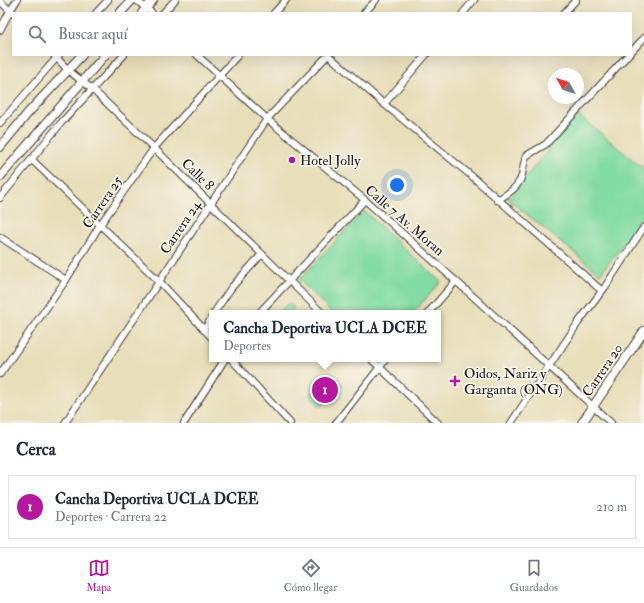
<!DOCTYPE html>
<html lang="es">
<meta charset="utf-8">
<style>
:root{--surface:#fff;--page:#f6f6f7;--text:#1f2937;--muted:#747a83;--line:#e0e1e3;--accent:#b5179e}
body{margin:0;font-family:"IM FELL Double Pica",serif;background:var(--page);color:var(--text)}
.compass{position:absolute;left:548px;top:68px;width:36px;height:36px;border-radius:50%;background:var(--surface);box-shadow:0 4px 16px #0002;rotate:309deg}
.you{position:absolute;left:397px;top:185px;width:14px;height:14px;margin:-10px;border:3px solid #fff;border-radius:50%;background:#1a73e8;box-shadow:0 0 0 6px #1a73e833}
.badge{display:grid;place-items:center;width:26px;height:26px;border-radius:50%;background:var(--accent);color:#fff;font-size:13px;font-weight:700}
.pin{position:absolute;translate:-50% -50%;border:2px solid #fff;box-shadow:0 1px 4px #0006}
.popup{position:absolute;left:209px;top:310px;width:232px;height:52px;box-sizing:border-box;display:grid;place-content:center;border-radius:0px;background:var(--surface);filter:drop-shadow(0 1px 3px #0005);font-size:13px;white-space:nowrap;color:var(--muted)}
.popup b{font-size:15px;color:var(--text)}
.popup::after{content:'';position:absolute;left:50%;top:100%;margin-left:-8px;border:8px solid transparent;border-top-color:var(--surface)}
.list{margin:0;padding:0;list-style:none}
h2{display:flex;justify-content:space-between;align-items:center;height:52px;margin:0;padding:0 16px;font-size:17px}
h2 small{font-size:13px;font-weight:400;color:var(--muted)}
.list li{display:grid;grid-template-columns:26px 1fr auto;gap:12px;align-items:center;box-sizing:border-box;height:64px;margin:0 8px 8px;padding:0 8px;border:1px solid var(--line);border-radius:0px}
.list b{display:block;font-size:15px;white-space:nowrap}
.list p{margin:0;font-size:13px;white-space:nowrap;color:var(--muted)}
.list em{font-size:13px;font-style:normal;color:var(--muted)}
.icon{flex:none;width:22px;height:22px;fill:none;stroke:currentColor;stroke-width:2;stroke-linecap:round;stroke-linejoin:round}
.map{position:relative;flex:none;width:644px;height:423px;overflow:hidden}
.search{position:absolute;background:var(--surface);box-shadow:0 4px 16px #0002;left:12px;right:12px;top:12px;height:44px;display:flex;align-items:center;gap:10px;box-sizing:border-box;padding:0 14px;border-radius:0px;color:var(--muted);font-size:15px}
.sheet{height:124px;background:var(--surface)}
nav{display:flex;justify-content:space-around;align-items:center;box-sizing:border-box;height:56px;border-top:1px solid var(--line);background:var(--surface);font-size:11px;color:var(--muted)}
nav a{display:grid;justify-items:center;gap:2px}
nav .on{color:var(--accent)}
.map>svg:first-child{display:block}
</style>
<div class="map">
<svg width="644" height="423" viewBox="0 0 644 423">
<rect width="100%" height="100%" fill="#f7f3e8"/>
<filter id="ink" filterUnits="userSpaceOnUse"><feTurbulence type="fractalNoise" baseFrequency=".025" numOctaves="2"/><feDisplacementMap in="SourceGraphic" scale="8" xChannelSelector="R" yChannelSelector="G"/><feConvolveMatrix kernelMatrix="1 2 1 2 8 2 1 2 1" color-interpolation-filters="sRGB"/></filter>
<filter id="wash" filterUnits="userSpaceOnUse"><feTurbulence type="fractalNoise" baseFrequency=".012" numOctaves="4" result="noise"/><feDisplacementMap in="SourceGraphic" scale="16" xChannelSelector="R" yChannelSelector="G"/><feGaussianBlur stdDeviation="0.9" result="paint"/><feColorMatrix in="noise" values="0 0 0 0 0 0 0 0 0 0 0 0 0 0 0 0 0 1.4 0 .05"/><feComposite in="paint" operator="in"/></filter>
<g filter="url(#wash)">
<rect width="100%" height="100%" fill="#e8deb9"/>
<g fill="#83dca2" stroke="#507c5f">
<path d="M 577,114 L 644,169 L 644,220 L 600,274 L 508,199 Z"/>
<path d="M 364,211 L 441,282 L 413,313 L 332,313 L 299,280 Z"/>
<path d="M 288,303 L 294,308 L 290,313 L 278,313 Z"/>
<path d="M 329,372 L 342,384 L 321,407 L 309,395 Z"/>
</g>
</g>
<g filter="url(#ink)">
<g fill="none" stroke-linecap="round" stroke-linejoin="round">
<defs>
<g id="minor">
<path d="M 136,0 L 152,13"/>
<path d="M 0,1 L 13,14"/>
<path d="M 96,13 L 108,0"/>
<path d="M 163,13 L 175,0"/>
<path d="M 274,13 L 286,0"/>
<path d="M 364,13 L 376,0"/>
<path d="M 463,13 L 474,0"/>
<path d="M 564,13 L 576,0"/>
<path d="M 0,30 L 10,11 L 17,0"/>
<path d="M 631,52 L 644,38"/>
<path d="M 54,55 L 68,70 L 92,89 L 154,148 L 322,313"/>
<path d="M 197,55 L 267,119 L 365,200 L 476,299 L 611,423"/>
<path d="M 384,104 L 426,55"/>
<path d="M 0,123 L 59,55"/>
<path d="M 31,159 L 159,281 L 212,338"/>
<path d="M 0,198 L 61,123 L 124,55"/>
<path d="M 497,200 C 508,194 519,187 522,175 C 523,169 524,162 526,156 L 546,144 L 628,55"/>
<path d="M 0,237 L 66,280"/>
<path d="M 214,313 L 231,288 L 262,254"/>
<path d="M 259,313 L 365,200"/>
<path d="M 428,313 L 456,281"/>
<path d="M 204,330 L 212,317"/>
<path d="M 231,359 L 290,423"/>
<path d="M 371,359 L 438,423"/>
<path d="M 0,374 L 66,280 L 100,225 L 154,148 L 238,55"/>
<path d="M 65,423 L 267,119 L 328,55 L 384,104 L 474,178 L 602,291"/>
<path d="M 184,423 L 225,359"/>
<path d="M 336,423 L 386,359"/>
<path d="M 511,423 L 578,323 L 605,287 L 644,227"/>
</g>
<g id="tertiary">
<path d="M 120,13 L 132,0"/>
<path d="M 142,13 L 153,0"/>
<path d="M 0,147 L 28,113 L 82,55"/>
<path d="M 0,177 L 105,55"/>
<path d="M 582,423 L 644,331"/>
</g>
</defs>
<use href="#minor" stroke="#3b3934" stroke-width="8"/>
<use href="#tertiary" stroke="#3b3934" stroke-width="10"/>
<use href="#minor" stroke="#fff" stroke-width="6"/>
<use href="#tertiary" stroke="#fff" stroke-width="8"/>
</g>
</g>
<g fill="#b5179e" stroke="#f7f3e8" stroke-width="1.5">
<circle cx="292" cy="160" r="4"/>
<path d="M453 375h4v4h4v4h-4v4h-4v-4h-4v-4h4z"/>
</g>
<g text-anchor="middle" stroke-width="3.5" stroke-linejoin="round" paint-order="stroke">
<g font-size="14" fill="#1c1c1c" stroke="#f7f3e8" text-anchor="start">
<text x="300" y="165">Hotel Jolly</text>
<text x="464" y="378">Oidos, Nariz y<tspan x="464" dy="16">Garganta (ONG)</tspan></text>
</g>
<g font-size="14" fill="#1c1c1c" stroke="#f7f3e8">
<text transform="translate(198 174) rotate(44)" y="5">Calle 8</text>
<text transform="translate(102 202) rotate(-56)" y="5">Carrera 25</text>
<text transform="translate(405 220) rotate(41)" y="5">Calle 7 Av. Moran</text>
<text transform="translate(180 227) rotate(-56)" y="5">Carrera 24</text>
<text transform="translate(602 370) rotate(-56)" y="5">Carrera 20</text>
</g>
</g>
</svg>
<svg class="compass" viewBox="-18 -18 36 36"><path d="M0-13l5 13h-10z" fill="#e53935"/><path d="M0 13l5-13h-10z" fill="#747a83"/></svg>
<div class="you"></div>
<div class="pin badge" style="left:325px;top:390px">1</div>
<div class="popup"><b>Cancha Deportiva UCLA DCEE</b>Deportes</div>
<div class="search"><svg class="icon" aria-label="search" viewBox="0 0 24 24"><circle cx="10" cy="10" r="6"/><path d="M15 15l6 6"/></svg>Buscar aquí</div>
</div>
<section class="sheet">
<h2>Cerca<small></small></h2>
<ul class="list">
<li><span class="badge">1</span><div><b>Cancha Deportiva UCLA DCEE</b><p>Deportes · Carrera 22</p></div><em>210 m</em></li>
</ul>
</section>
<nav>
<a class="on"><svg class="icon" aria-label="map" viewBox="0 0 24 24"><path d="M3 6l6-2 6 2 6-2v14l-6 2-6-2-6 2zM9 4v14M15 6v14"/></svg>Mapa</a>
<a><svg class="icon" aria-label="directions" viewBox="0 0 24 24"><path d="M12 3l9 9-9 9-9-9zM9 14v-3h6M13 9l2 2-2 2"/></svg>Cómo llegar</a>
<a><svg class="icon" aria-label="saved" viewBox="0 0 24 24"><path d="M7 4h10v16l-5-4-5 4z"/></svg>Guardados</a>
</nav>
